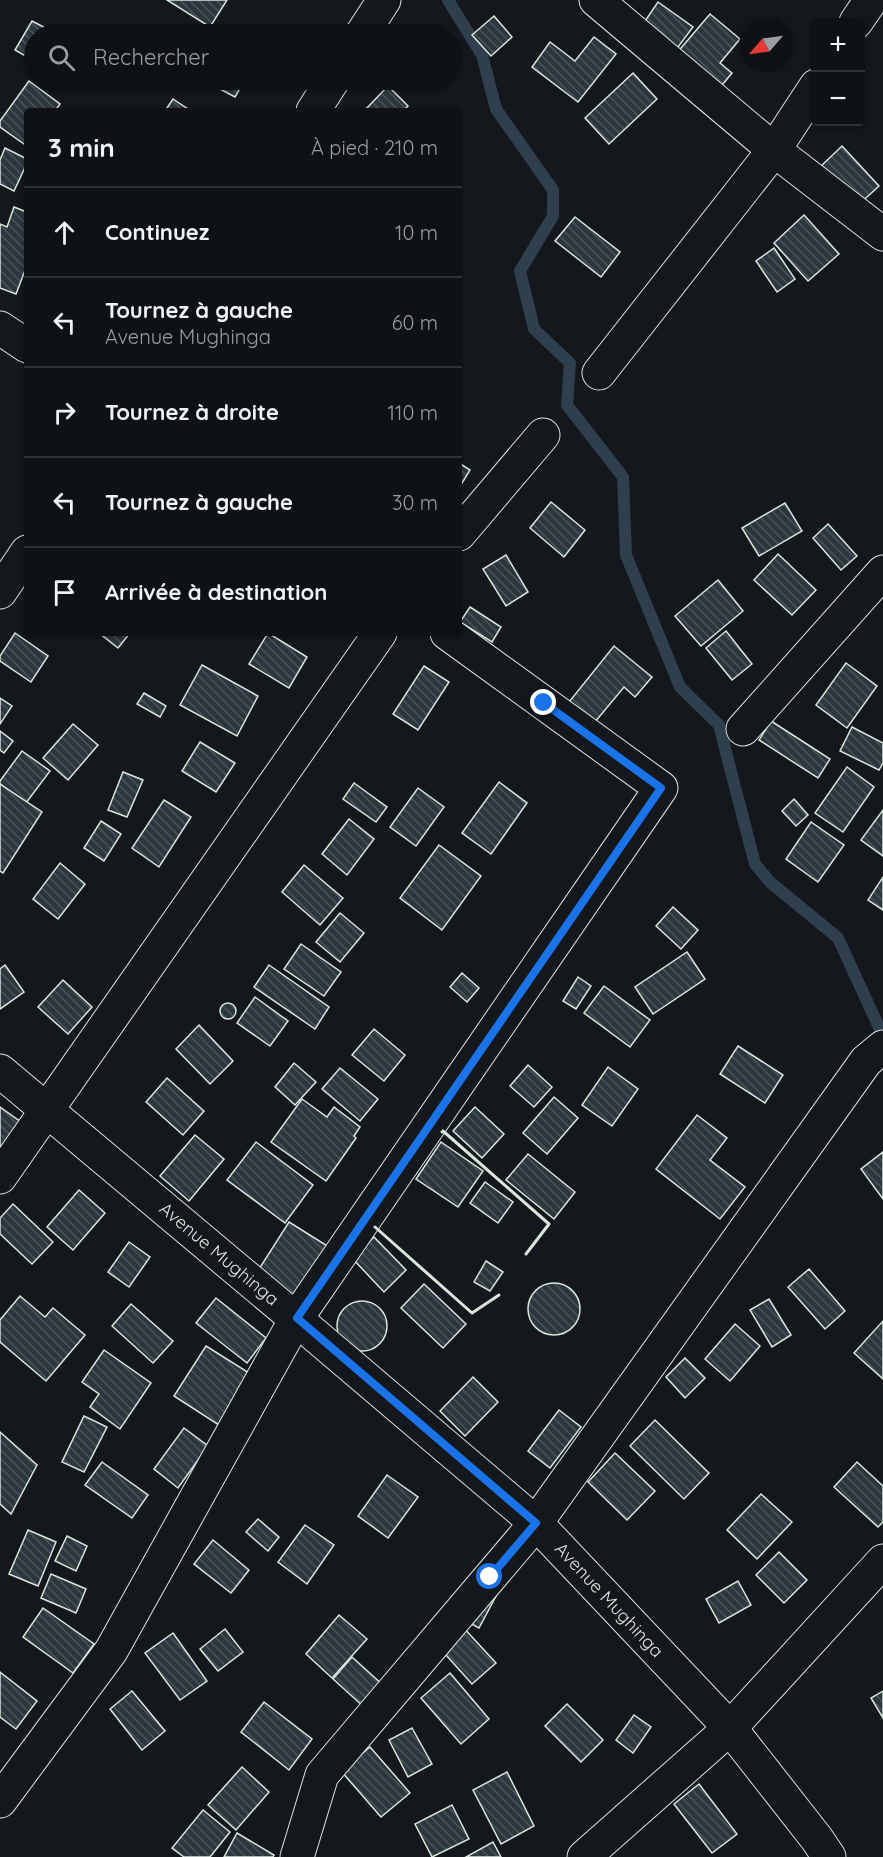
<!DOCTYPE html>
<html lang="fr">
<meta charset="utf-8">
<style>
:root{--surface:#0f1215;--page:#181b1e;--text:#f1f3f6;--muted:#9b9ea0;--line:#2f3234}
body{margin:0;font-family:Quicksand,sans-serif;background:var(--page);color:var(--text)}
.controls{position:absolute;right:18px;top:18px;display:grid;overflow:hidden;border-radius:6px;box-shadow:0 2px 4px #0004}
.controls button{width:54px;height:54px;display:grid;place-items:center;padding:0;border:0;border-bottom:2px solid var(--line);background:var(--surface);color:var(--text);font:30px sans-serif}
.compass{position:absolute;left:739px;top:18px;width:54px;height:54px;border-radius:50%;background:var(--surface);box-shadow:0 2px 4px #0004;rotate:242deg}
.stop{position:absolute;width:18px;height:18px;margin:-14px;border:4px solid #1a73e8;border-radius:50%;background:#fff}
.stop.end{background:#1a73e8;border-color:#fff;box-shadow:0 2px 6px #0008}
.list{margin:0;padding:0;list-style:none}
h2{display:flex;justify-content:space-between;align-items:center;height:78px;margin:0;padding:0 24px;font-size:26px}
h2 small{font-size:20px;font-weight:400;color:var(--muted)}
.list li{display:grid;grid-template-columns:39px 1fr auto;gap:18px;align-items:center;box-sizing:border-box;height:90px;padding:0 24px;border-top:2px solid var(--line)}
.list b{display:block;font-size:22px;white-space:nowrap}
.list p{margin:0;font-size:20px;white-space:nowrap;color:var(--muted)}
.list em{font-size:20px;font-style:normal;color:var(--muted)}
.icon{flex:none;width:33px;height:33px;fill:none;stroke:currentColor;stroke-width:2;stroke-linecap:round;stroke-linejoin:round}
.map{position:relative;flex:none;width:883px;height:1857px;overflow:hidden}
.search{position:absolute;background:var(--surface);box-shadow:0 2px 4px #0004;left:24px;top:24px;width:438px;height:66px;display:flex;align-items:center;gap:15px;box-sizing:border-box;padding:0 21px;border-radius:33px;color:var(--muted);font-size:22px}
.panel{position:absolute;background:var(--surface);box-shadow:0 2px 4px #0004;left:24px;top:108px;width:438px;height:528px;border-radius:6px}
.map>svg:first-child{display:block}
</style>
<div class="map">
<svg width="883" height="1857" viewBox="0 0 883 1857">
<defs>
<pattern id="building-back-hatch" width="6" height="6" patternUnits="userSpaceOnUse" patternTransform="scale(1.5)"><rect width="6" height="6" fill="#2c363c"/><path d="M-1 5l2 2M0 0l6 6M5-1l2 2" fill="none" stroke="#4a5358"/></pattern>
</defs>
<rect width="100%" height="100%" fill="#14181c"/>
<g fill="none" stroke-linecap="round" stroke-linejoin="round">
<path stroke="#2f3f4d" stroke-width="12" d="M 448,0 L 482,55 L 496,109 L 553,190 L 553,216 L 520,271 L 534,329 L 570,363 L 567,405 L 623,477 L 626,555 L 680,687 L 719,725 L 755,864 L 770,882 L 838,938 L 883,1036"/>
</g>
<g fill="url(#building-back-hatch)" stroke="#d8e6dc" stroke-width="1.5">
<path d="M 167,0 L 227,0 L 210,27 Z"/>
<path d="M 658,2 L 693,27 L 675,51 L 641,27 Z"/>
<path d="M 710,14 L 740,39 L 720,63 L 732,73 L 713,96 L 670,61 Z"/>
<path d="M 494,16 L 512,37 L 491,56 L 472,35 Z"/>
<path d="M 32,21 L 57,34 L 34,34 L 34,61 L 15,50 Z"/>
<path d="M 594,37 L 616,54 L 578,102 L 532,67 L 550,42 L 575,61 Z"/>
<path d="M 633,73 L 657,99 L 609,144 L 585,118 Z"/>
<path d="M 203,80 L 245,80 L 235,97 Z"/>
<path d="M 29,81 L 60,104 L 55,111 L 27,111 L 27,146 L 0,127 L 0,121 Z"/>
<path d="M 388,86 L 408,106 L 403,111 L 364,111 Z"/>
<path d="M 173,99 L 191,111 L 165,111 Z"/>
<path d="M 842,146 L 879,186 L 855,208 L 819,168 Z"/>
<path d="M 5,148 L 27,159 L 27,163 L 14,191 L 0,184 L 0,160 Z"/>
<path d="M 14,207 L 27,212 L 27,265 L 16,294 L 0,288 L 0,224 L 7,227 Z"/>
<path d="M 804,215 L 839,254 L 808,281 L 774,243 Z"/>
<path d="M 575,217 L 620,252 L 601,277 L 555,241 Z"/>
<path d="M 774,248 L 795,279 L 777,292 L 756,261 Z"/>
<path d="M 459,463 L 470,470 L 459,488 Z"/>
<path d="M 551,502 L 585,530 L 564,557 L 530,528 Z"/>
<path d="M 785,503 L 802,531 L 759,556 L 742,528 Z"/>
<path d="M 828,524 L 857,556 L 841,570 L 813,538 Z"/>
<path d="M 778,554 L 816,590 L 792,615 L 754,580 Z"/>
<path d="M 506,555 L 528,592 L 506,606 L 483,569 Z"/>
<path d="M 718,580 L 743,611 L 701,646 L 675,616 Z"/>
<path d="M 470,607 L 501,627 L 492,642 L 460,622 Z"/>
<path d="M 726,631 L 752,664 L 732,680 L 706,648 Z"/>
<path d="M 15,633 L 48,656 L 31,682 L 0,661 L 0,656 Z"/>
<path d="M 99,633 L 130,633 L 118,648 Z"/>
<path d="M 268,633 L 307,657 L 289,688 L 249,664 Z"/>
<path d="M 614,646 L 652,677 L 635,697 L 624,687 L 595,722 L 569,702 Z"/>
<path d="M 846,663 L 877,686 L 847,728 L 816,705 Z"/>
<path d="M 202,665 L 258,696 L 237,736 L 180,705 Z"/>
<path d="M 424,666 L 449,682 L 418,730 L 393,714 Z"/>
<path d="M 144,693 L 166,706 L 160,717 L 137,704 Z"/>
<path d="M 0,698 L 12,706 L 0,724 Z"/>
<path d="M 771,721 L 830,759 L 818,778 L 759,740 Z"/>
<path d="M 73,724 L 98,745 L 68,780 L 43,758 Z"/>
<path d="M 852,727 L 883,743 L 883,763 L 879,770 L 840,751 Z"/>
<path d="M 0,731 L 13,741 L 4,753 L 0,750 Z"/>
<path d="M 200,742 L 235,763 L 216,792 L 182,771 Z"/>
<path d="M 22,751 L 50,771 L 26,803 L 0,784 L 0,781 Z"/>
<path d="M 847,767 L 874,787 L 843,832 L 815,813 Z"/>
<path d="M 123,772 L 143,780 L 127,817 L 108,810 Z"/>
<path d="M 499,782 L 527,803 L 491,854 L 462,833 Z"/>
<path d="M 354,783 L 387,807 L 376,822 L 343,799 Z"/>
<path d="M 0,784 L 42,812 L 3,873 L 0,871 Z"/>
<path d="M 418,788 L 444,807 L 416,846 L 390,827 Z"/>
<path d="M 794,799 L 808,815 L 796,826 L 782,811 Z"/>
<path d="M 164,800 L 191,817 L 159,867 L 132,848 Z"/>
<path d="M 883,810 L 883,856 L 861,840 Z"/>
<path d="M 349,819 L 374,839 L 347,875 L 322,854 Z"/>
<path d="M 101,821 L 121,834 L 104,861 L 84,848 Z"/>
<path d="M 811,822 L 844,845 L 818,882 L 786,859 Z"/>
<path d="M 439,845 L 481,876 L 442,930 L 400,898 Z"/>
<path d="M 60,863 L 85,884 L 58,919 L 33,899 Z"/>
<path d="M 304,865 L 343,898 L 320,925 L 282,892 Z"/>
<path d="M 883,877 L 883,910 L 868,900 Z"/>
<path d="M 673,907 L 698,930 L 681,949 L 656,926 Z"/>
<path d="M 340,913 L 364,933 L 340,962 L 316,942 Z"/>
<path d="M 301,944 L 341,972 L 324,996 L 284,969 Z"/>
<path d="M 687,952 L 705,979 L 653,1014 L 635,987 Z"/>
<path d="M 5,965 L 24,992 L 0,1009 L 0,969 Z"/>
<path d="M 269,965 L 329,1007 L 315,1029 L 254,987 Z"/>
<path d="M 462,973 L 479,988 L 467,1002 L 450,987 Z"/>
<path d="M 578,977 L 591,986 L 576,1009 L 563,1001 Z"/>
<path d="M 63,980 L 92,1007 L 68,1034 L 38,1007 Z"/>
<path d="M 604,986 L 650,1020 L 630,1047 L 584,1013 Z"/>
<path d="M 255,997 L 288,1021 L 270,1046 L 237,1023 Z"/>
<circle cx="228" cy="1011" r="8"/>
<path d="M 199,1025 L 233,1061 L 210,1084 L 176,1049 Z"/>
<path d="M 374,1029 L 405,1055 L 384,1081 L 352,1055 Z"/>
<path d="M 738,1046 L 783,1075 L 765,1103 L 720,1074 Z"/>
<path d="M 294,1063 L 316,1082 L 295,1105 L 275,1087 Z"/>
<path d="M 528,1065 L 552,1087 L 534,1107 L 510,1086 Z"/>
<path d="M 608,1067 L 638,1089 L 612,1126 L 582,1105 Z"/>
<path d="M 340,1068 L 378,1099 L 360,1121 L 322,1089 Z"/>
<path d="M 167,1078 L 204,1111 L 183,1135 L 146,1102 Z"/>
<path d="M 554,1097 L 578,1118 L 547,1154 L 523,1133 Z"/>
<path d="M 302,1099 L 327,1117 L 334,1107 L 360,1127 L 354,1136 L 356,1138 L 326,1181 L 271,1142 Z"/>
<path d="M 0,1107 L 28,1127 L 0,1163 Z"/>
<path d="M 475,1107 L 504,1134 L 482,1158 L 453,1131 Z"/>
<path d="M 697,1115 L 727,1138 L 710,1160 L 745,1187 L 720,1219 L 656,1169 Z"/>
<path d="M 195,1135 L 224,1159 L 189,1201 L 160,1176 Z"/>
<path d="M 256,1142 L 313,1185 L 285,1223 L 227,1180 Z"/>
<path d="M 441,1142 L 483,1171 L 458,1207 L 416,1179 Z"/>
<path d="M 883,1152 L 883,1199 L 861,1169 Z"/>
<path d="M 528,1154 L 575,1192 L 554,1219 L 506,1180 Z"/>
<path d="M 485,1182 L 513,1202 L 498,1223 L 470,1203 Z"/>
<path d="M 79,1190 L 105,1213 L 73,1250 L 47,1227 Z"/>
<path d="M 13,1204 L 53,1242 L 32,1264 L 0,1234 L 0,1218 Z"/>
<path d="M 289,1222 L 329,1247 L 294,1303 L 254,1277 Z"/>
<path d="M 374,1237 L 406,1270 L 384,1292 L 352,1258 Z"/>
<path d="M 129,1242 L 150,1257 L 129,1287 L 108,1272 Z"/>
<path d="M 486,1261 L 503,1272 L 490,1291 L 474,1282 Z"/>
<path d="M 809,1269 L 845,1311 L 825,1329 L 788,1287 Z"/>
<circle cx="554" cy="1309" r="26"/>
<path d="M 424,1284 L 466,1324 L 443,1348 L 401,1308 Z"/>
<path d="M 20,1296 L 45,1317 L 53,1308 L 85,1335 L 46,1381 L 0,1342 L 0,1320 Z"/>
<path d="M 216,1298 L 266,1338 L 247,1363 L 196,1323 Z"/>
<path d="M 769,1299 L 791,1335 L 772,1347 L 750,1310 Z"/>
<circle cx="362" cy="1326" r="25"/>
<path d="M 131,1304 L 173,1341 L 153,1363 L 112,1326 Z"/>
<path d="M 883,1321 L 883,1379 L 854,1353 Z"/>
<path d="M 735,1324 L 760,1346 L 730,1381 L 705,1359 Z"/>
<path d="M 206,1346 L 257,1378 L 225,1429 L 174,1396 Z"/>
<path d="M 104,1350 L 151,1383 L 120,1429 L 90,1407 L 99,1394 L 82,1382 Z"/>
<path d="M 685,1358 L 705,1378 L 685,1398 L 666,1377 Z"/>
<path d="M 473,1377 L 498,1402 L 465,1436 L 440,1411 Z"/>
<path d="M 559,1410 L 581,1427 L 550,1468 L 528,1451 Z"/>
<path d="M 84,1416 L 107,1427 L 84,1472 L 62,1462 Z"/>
<path d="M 655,1420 L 709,1473 L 684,1499 L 630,1446 Z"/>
<path d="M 184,1428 L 208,1446 L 178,1488 L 154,1469 Z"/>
<path d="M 0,1432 L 37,1465 L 11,1514 L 0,1504 Z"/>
<path d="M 615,1453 L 655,1491 L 627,1520 L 588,1482 Z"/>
<path d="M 102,1462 L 148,1495 L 132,1518 L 85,1485 Z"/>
<path d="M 857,1462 L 883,1486 L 883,1522 L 878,1527 L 834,1487 Z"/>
<path d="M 387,1475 L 418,1497 L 388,1538 L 358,1516 Z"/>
<path d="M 761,1494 L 792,1522 L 757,1559 L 727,1530 Z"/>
<path d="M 258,1519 L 279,1537 L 268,1551 L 246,1532 Z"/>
<path d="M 305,1525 L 334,1545 L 307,1584 L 278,1562 Z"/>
<path d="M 28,1530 L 56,1542 L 38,1586 L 9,1574 Z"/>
<path d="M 67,1536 L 87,1546 L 76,1571 L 55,1561 Z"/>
<path d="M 213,1540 L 249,1570 L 231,1593 L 194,1564 Z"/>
<path d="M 779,1552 L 807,1580 L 784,1603 L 756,1575 Z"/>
<path d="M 51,1574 L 86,1589 L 76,1613 L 41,1598 Z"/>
<path d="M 738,1581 L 751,1605 L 719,1623 L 706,1599 Z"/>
<path d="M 481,1588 L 496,1596 L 479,1628 L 464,1620 Z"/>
<path d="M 43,1608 L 94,1644 L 73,1673 L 23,1637 Z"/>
<path d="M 339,1615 L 367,1639 L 332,1678 L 306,1654 Z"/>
<path d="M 461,1625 L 496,1663 L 472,1684 L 438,1646 Z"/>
<path d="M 225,1629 L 243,1652 L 218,1671 L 200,1649 Z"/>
<path d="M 173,1633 L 207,1681 L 180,1700 L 145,1653 Z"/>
<path d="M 352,1657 L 383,1685 L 364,1707 L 333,1679 Z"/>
<path d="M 0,1672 L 37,1701 L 16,1729 L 0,1717 Z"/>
<path d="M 450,1673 L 489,1719 L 461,1744 L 421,1698 Z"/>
<path d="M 132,1691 L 165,1731 L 142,1750 L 110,1709 Z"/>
<path d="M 883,1691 L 883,1718 L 871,1698 Z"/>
<path d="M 264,1702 L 312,1739 L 289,1770 L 241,1732 Z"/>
<path d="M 567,1704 L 603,1740 L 581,1762 L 545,1726 Z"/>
<path d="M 634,1715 L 651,1727 L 633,1753 L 616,1740 Z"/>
<path d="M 412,1728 L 432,1764 L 408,1777 L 389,1740 Z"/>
<path d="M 370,1747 L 410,1793 L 381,1817 L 341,1771 Z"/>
<path d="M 242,1767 L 269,1792 L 236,1830 L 208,1805 Z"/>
<path d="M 507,1772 L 534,1826 L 501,1844 L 473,1790 Z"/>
<path d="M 699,1784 L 737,1834 L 712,1853 L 674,1804 Z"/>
<path d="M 452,1805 L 469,1839 L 432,1857 L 415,1824 Z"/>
<path d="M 203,1810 L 230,1832 L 210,1857 L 184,1857 L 172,1848 Z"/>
<path d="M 237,1833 L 274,1855 L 273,1857 L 224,1857 Z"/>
<path d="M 493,1842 L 501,1857 L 466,1857 Z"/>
</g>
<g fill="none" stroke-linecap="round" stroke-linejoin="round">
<defs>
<g id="minor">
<path d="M 596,0 L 774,150 L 883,234"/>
<path d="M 856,22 L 871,0"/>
<path d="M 362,34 L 384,0"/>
<path d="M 313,111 L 333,80"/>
<path d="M 0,328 L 27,346"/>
<path d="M 599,373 L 774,150 L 816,86"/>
<path d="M 459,534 L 543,435"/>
<path d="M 0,592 L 27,552"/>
<path d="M 743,729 L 883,572"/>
<path d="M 0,1071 L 296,1319 L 536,1523 L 730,1728 L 817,1839 L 829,1857"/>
<path d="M 0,1177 L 380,633"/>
<path d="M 0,1801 L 111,1651 L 296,1319 L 661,788 L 447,633"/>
<path d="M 297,1857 L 322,1775 L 536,1523 L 866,1061 L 883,1047"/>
<path d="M 584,1857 L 730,1728 L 883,1561"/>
</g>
</defs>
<use href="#minor" stroke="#d8e6dc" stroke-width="35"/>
<use href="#minor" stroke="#14181c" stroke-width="33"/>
<g stroke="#d8e6dc" stroke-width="3">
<path d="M 442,1132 L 443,1131 L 549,1224 L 526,1254"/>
<path d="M 375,1227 L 472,1313 L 499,1295"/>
</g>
</g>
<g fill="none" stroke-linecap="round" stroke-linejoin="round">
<path stroke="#1a73e8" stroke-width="8" d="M 490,1577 L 536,1523 L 297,1318 L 661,788 L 544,703"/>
</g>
<g text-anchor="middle" stroke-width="4.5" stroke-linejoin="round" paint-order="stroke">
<g font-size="18" fill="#d8e6dc" stroke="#14181c">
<text transform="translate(219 1254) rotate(40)" y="6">Avenue Mughinga</text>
<text transform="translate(609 1600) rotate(47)" y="6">Avenue Mughinga</text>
</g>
</g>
</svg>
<div class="controls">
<button>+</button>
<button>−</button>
</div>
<svg class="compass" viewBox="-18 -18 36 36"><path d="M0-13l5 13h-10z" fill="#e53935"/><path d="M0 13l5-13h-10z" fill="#9b9ea0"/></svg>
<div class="stop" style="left:490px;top:1577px"></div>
<div class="stop end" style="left:544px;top:703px"></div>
<div class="search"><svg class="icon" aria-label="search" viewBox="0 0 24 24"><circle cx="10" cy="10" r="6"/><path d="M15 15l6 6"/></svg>Rechercher</div>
<section class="panel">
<h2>3 min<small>À pied · 210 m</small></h2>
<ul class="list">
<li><svg class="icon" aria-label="ahead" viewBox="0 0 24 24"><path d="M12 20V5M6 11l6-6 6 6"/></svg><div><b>Continuez</b></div><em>10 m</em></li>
<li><svg class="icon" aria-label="left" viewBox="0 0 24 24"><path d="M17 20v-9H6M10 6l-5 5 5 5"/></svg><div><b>Tournez à gauche</b><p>Avenue Mughinga</p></div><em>60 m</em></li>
<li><svg class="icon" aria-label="right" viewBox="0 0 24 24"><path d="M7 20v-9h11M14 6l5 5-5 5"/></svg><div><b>Tournez à droite</b></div><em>110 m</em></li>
<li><svg class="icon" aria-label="left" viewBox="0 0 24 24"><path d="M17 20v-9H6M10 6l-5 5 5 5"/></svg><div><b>Tournez à gauche</b></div><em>30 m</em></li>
<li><svg class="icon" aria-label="arrive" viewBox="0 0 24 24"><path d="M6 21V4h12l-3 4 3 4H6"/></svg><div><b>Arrivée à destination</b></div></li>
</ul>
</section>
</div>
